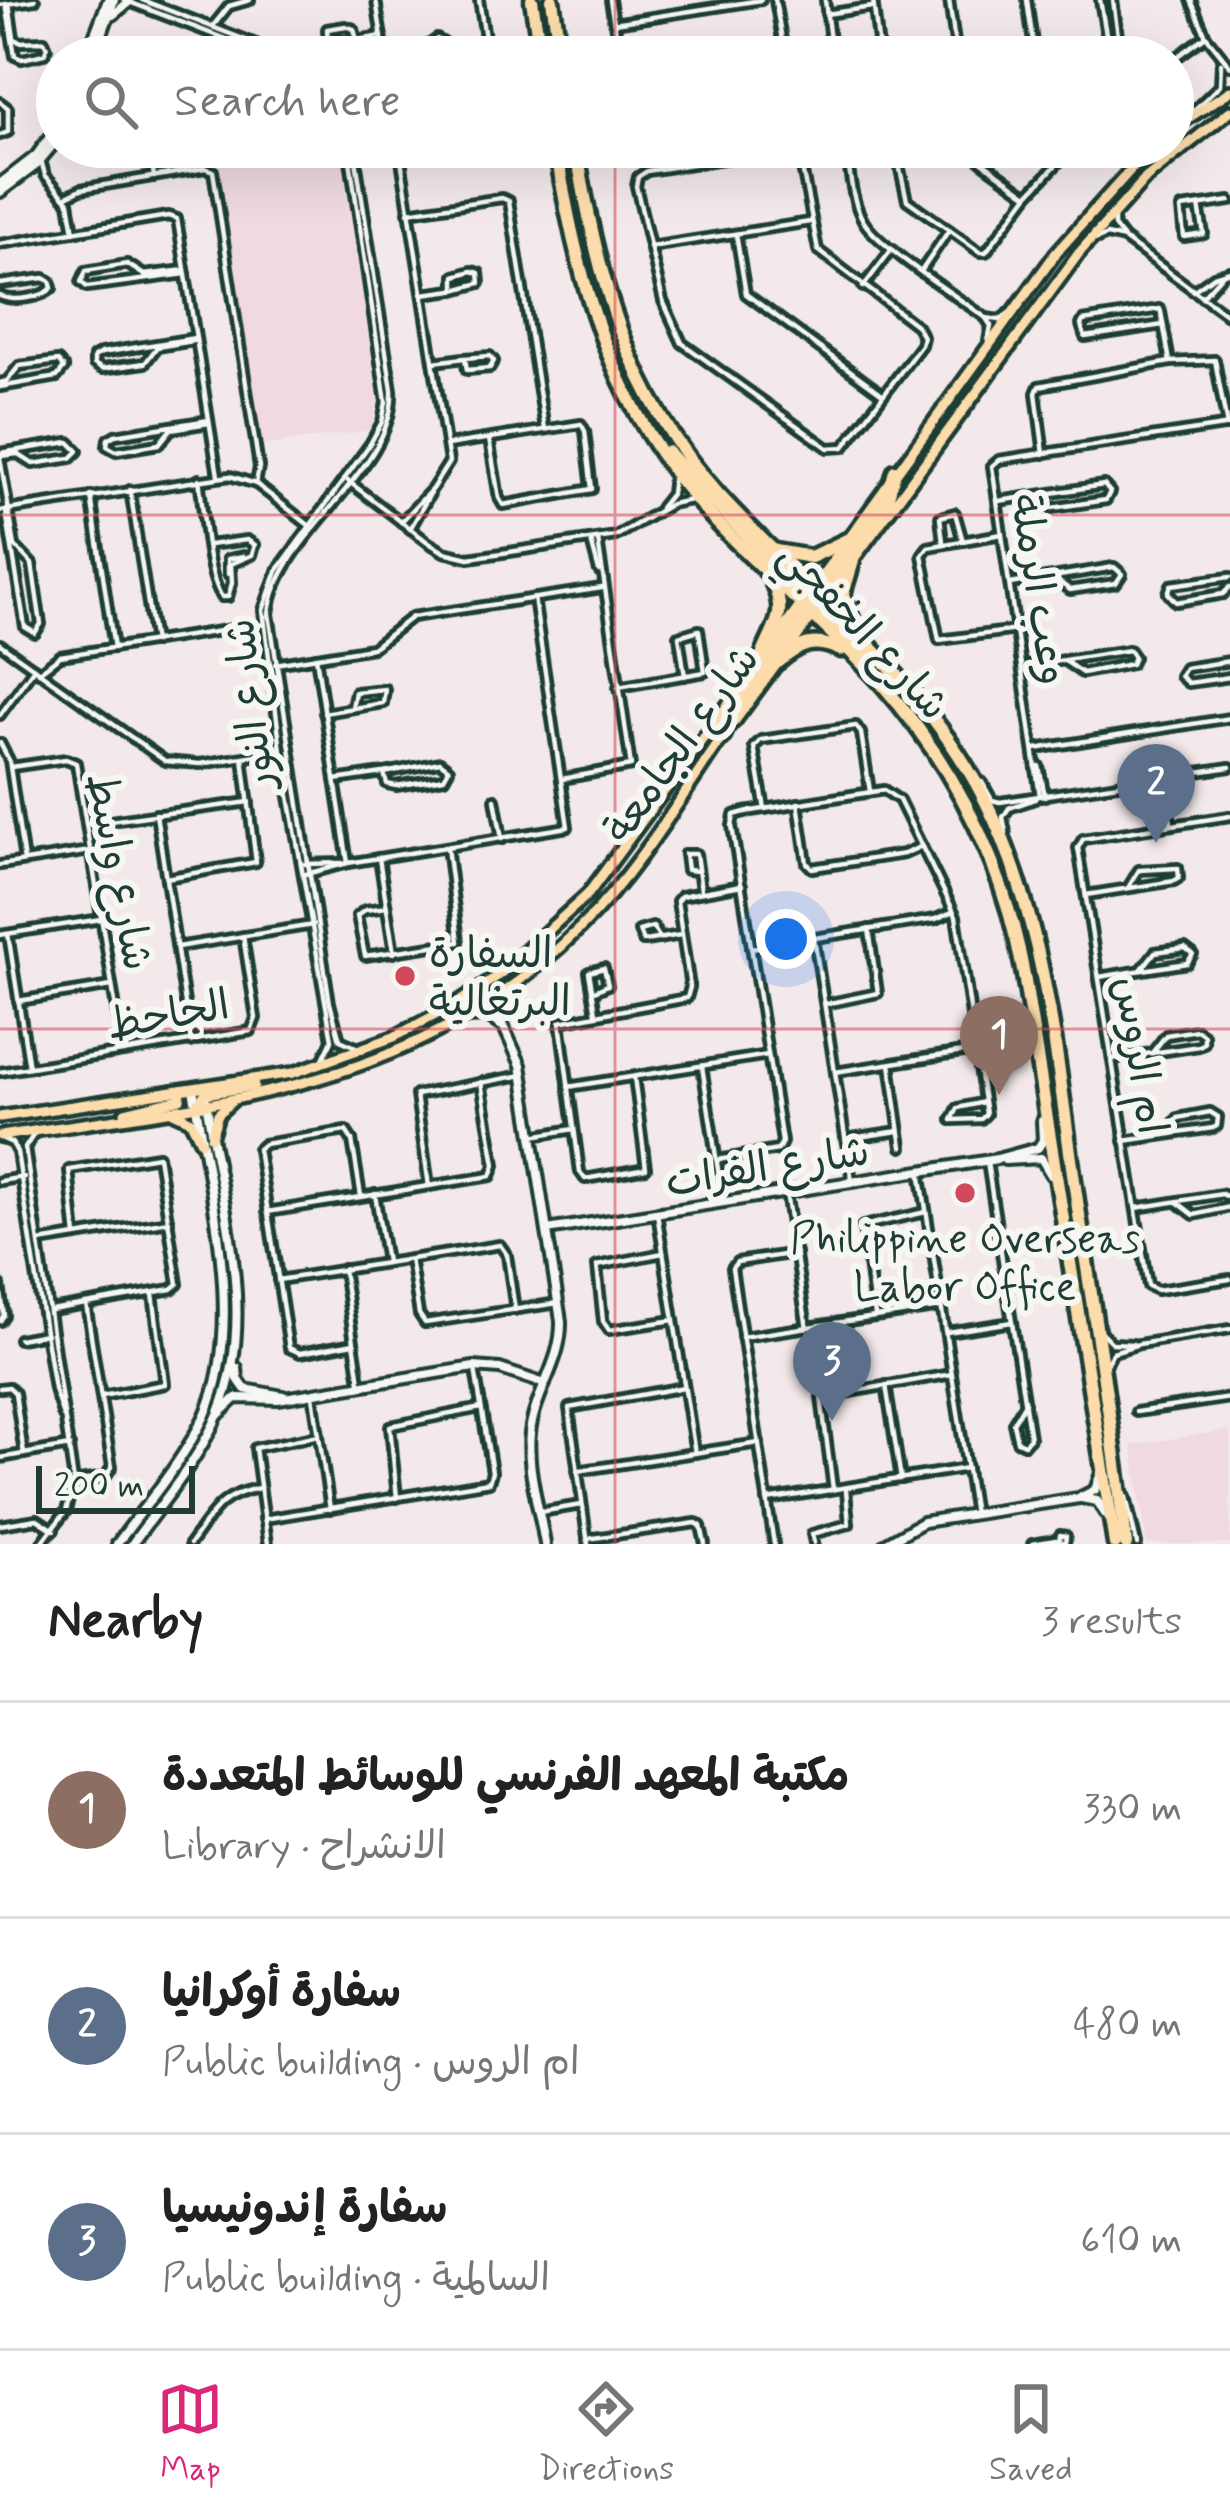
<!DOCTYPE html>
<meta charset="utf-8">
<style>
:root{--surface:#fff;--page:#f2f2f2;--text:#222;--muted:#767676;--line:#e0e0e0;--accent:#db2777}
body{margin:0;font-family:Mynerve,"Playpen Sans Arabic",sans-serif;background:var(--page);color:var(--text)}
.scale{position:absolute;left:36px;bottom:30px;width:159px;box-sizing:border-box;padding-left:12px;border:6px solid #1f3d34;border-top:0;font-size:33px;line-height:42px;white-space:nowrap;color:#1f3d34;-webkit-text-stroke:9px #f6f6f2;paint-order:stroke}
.you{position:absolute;left:786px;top:939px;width:42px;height:42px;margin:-30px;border:9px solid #fff;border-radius:50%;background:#1a73e8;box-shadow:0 0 0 18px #1a73e833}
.badge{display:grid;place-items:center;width:78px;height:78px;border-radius:50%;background:var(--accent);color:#fff;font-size:39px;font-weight:700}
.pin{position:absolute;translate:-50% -99px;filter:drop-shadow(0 3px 6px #0008)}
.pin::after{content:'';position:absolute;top:63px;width:42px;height:36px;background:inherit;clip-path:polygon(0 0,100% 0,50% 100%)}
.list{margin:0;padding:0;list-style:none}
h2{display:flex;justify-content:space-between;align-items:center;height:156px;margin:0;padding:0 48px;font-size:51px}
h2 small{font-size:39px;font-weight:400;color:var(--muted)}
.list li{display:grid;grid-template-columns:78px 1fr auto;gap:36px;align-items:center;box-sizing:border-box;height:216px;padding:0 48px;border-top:3px solid var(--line)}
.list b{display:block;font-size:45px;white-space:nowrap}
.list p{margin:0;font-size:39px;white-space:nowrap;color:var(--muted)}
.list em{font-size:39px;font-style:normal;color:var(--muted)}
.icon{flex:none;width:66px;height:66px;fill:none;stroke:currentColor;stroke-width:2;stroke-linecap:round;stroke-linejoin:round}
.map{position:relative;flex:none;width:1230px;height:1544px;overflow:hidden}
.search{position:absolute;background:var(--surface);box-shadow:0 12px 48px #0002;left:36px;right:36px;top:36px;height:132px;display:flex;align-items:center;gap:30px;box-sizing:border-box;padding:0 42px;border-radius:66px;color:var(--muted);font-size:45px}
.sheet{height:804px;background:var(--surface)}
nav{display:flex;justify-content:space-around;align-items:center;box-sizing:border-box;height:168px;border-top:3px solid var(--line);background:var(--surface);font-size:33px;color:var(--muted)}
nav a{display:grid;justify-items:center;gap:6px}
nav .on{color:var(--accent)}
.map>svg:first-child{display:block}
</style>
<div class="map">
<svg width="1230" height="1544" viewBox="0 0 1230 1544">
<rect width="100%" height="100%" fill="#f3e9ea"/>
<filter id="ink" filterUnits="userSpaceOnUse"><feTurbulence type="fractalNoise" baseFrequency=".00833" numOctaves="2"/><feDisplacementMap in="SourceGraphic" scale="24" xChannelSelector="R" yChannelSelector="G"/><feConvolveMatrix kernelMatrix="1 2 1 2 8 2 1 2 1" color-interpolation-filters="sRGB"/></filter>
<g filter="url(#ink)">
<g fill="#f0d9e0">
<path d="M 271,147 L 340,147 L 378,400 L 372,430 L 261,446 L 216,155 Z"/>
<path d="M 1230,1430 L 1230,1544 L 1147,1544 L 1132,1445 Z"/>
</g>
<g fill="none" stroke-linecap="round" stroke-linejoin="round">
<defs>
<g id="street">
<path d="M 124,0 L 272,57"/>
<path d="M 142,0 L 290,57"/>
<path d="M 376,0 L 385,57"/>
<path d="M 479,0 L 488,57"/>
<path d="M 610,0 L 620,57"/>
<path d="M 775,0 L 785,57"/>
<path d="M 825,0 L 832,57"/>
<path d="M 873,0 L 880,57"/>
<path d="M 949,0 L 957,57"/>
<path d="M 1027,0 L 1035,57"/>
<path d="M 1100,0 L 1110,57"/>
<path d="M 1113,0 L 1121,57"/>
<path d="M 1191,0 L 1206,36 L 1230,66"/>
<path d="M 6,4 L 15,56 L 22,59 L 44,54 L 47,48 L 44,41 L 19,42 L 14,38 L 9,4"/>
<path d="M 0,5 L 35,0"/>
<path d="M 826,14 L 872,7"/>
<path d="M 614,23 L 761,0"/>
<path d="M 213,26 L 229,6 L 250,0"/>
<path d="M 346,26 L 354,29 L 357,40 L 328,42 L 327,29 Z"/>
<path d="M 358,40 L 382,36"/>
<path d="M 144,57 L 153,53 L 165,57"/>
<path d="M 430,57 L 430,44 L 437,39 L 444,43 L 446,57"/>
<path d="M 1173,60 L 1206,36"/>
<path d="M 0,102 L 8,108 L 8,132 L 0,135"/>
<path d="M 1193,111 L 1220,85 L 1221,63"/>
<path d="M 150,147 L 154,177"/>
<path d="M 354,147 L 392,390 C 396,471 277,534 269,614 L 330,1003 L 340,1040 L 356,1047"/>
<path d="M 399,147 L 449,462 L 432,489 L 401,522"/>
<path d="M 707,147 L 710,161"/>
<path d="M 798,147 L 818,250 L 917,326 L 923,337 L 921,345 L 844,447 L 828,448 L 682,343 L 663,301 L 636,186 L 638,177 L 647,171 L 800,147"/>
<path d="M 846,147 C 850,172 851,200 864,222 C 880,248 958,297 986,318 L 991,326 L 988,341"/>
<path d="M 895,147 L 907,200 L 980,252 L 986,252 L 1028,195 L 1073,147"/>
<path d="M 971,147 L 981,161 L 1028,195"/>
<path d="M 41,160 L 45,175 L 69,202 L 74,232"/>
<path d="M 65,197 L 81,189 L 205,168 L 213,171 L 259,467 L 256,484"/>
<path d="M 1199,206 L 1204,234 L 1184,237 L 1181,209 L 1182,208 L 1230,201"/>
<path d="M 408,212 L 502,198 L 509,201 L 545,429"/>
<path d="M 1114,218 L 1114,226 L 1124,239 L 1230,317"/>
<path d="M 736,234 L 746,294 L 881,393"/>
<path d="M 1095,240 L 1107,235 L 1124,239"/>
<path d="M 0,244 L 168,216 L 177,219 L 218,476"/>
<path d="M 650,247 L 810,222"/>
<path d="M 185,270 L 144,275 L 127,264 L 86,271 L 81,282 L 87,287 L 186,274"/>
<path d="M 922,270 L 949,230"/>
<path d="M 472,271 L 479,273 L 480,283 L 455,290 L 455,276 Z"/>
<path d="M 0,284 L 44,278 L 50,281 L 52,288 C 43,298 13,302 0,296"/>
<path d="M 863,287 L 892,249"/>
<path d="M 1193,291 L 1214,276 L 1230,271"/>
<path d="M 423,294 L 453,290"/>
<path d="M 1202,297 L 1222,275"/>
<path d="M 986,318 L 1000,320 L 1009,313"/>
<path d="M 1163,325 L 1085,337 L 1081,325 L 1083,321 L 1160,309 L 1161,312 L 1170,362"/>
<path d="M 193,341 L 157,347 L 145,363 L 102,369 L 94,364 L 94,357 L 101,353 L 195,338"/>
<path d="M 490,356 L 494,361 L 490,368 L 467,370 L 465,358 Z"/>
<path d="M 434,362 L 464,358"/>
<path d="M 0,383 L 7,381 L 19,366 L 58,361 L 64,368 L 57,377 L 0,387"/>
<path d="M 209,420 L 115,435 L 108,439 L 107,446 L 116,451 L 159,444 L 171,429 L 209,423"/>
<path d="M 447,445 L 581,424 L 585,431 L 592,489 L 503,505 L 499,498 L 489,439"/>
<path d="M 0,453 L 69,442 L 78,451 L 71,458 L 33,464 L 18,454 L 0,456"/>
<path d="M 1044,454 L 1036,393 L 1039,386 L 1170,362 L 1215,360 L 1227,426"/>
<path d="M 0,458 L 15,546 L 32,564 L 41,624 L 35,633 L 25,627 L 6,512"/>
<path d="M 199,479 C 204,511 206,573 222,597 L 228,597 L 232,583 L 231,564 L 252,555 L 255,545 L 247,540 L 209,545"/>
<path d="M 348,481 L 429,543 L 444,552 L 469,558 L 616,536 L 671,504 L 691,500"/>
<path d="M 130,490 L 154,642"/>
<path d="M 91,496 L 114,648"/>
<path d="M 999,501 L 1104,485 L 1110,492 L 1106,500 L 1052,508 L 1039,495"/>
<path d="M 660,508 L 671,494 L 673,476"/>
<path d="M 0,511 L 230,476 L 256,484 L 310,526"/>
<path d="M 410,529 L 430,494"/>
<path d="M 1002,534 L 928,547 L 922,555 L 939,640 L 1017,630"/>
<path d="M 591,541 L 599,571"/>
<path d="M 943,542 L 940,517 L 955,513 L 963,541"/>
<path d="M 228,574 L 228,559 L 243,556"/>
<path d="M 1230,577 L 1171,585 L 1168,593 L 1176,602 L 1223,594 L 1230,587"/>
<path d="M 1010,584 L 1114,567 L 1122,574 L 1116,583 L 1070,590 L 1054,578"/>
<path d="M 0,644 L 165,761 L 200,764 L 282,751"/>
<path d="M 316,657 L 348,863"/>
<path d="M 1230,661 L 1185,668 L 1180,676 L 1188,683 L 1230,677"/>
<path d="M 275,664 L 372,648 L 412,617 L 602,588"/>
<path d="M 1026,666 L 1129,650 L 1134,657 L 1131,664 L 1082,673 L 1065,661"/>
<path d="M 39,672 L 60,656 L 265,624"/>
<path d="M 618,687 L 705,672 L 699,630 L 679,636 L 685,676"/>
<path d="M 324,713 L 383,703 L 385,689 L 355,692 L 352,708"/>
<path d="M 0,715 L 34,668"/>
<path d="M 0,743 L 9,760 L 24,861"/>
<path d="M 1035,749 L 1230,718"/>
<path d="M 440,762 L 449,769 L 444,778 L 396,786 L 387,784 L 384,773 Z"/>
<path d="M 1039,766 L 1045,796"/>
<path d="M 11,767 L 66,759 L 76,763 L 123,1052"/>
<path d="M 1166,777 L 1171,825"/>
<path d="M 1160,778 L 1169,812"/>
<path d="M 562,779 L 631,766 L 598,540"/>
<path d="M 335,780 L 383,773"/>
<path d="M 982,782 L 992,800 L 1000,802 L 1230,767"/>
<path d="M 1040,796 L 992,466 L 999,460 L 1230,425"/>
<path d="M 495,799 L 502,839"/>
<path d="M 798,803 L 807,863 L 812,868 L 904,854 L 922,846"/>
<path d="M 765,809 L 754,747 L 761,740 L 856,726 L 861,733 L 870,791"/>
<path d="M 156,814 L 191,1042"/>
<path d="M 1230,816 L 1083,839 L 1078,848 L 1148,1286 L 1157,1290 L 1230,1279"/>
<path d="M 88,824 L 249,802"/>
<path d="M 1006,833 L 1003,817 L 1009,808 L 1035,799"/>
<path d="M 685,854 L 696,854 L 701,890"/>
<path d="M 685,854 L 687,870 L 698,871"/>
<path d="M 379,858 L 394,953"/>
<path d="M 305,864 L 342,863"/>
<path d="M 0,865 L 90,851"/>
<path d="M 306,874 L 348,863 L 568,827 L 534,598"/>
<path d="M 166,878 L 256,862 L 243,758"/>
<path d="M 1086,895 L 1174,881 L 1179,878 L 1178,868 L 1139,870 L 1128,888"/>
<path d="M 387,907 L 365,910 L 357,916 L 365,956 L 459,942 L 447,847"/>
<path d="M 8,934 L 29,1067"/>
<path d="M 0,935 L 101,919"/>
<path d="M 814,938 L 852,1181"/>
<path d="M 660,939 L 653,927 L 639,931 L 643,941 L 645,941 L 681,935"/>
<path d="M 177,947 L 313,925"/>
<path d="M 751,948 L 936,919 L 952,912"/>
<path d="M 1099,977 L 1187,963 L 1193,954 L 1185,948 L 1155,952 L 1141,970"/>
<path d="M 592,992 L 608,985 L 604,968 L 589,972 L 596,1013"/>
<path d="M 18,1001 L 112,986"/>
<path d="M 825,1004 L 878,993 L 869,929"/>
<path d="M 323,1059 L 332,1040 L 281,751 L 263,610 L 277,571 L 370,444 L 382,422 L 386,402 L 348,147"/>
<path d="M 1112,1059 L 1199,1046 L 1204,1043 L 1204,1035 L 1197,1030 L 1166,1035 L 1152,1053"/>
<path d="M 890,1064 L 902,1147"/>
<path d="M 702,1066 L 723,1202"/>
<path d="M 0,1072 L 251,1031 L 256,1018 L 243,936"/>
<path d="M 835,1072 L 976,1050"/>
<path d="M 634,1077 L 646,1168 L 585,1179 L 580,1172 L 560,1022 L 687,998 L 690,987 L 677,901 L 681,896 L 742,885"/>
<path d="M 568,1087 L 768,1055"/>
<path d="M 952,1120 L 958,1108 L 984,1102"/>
<path d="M 34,1134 L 25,1148 L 74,1482 L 66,1511 L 41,1544"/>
<path d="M 532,1136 L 574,1129"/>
<path d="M 3,1139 L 12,1143 L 17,1152 L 54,1389 L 63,1416"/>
<path d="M 845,1139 L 899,1131"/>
<path d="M 1124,1141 L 1213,1128 L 1217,1126 L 1218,1117 L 1210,1112 L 1178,1118 L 1165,1135"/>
<path d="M 717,1160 L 778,1150 L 782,1142 L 732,826 L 734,815 L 745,812 L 884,790 L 899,800 L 956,916 L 986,1114 L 981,1119 L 952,1120"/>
<path d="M 987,1162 L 1030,1438 L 1024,1444"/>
<path d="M 920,1171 L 974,1514"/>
<path d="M 0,1181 L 24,1177"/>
<path d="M 429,1186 L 416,1095 L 523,1075"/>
<path d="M 786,1192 L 807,1328"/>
<path d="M 375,1194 L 386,1262"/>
<path d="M 1177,1202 L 1194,1215 L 1230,1207"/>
<path d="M 1136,1208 L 1222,1194 L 1230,1198"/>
<path d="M 267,1212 L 491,1176 L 495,1165 L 481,1082"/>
<path d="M 657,1213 L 695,1453"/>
<path d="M 39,1242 L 169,1221"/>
<path d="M 663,1253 L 597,1266 L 603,1321 L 609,1330 L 674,1320"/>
<path d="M 410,1259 L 419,1314 L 425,1323 L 558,1303"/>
<path d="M 343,1269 L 360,1382"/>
<path d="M 278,1280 L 500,1245 L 507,1255 L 515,1310"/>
<path d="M 0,1285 L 4,1315 L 0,1321"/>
<path d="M 51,1310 L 172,1289 L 178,1284 L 158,1156 L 69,1170 L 76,1236"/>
<path d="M 875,1315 L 863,1226 L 926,1212"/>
<path d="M 947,1332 L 1012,1322"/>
<path d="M 1101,1332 L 1112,1343 L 1133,1344"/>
<path d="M 742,1337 L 941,1307"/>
<path d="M 19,1339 L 46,1334"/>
<path d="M 354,1343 L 300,1353 L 289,1348 L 258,1149 L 264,1144 L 346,1131 L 352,1140 L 361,1196"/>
<path d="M 1107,1363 L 1113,1352 L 1139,1344 L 1230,1329"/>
<path d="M 886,1385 L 901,1479"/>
<path d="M 0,1388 L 9,1387 L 15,1393 L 24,1454"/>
<path d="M 102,1396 L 165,1384 L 153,1294"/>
<path d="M 313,1396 L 330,1509"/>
<path d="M 1136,1412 L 1230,1398"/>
<path d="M 1024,1444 L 1017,1441 L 1013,1423 L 1025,1403"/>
<path d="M 0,1458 L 70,1446"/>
<path d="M 577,1471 L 759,1443"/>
<path d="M 74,1482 L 105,1477 L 112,1467 L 86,1304"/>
<path d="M 833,1489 L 821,1397 L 952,1374"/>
<path d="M 1126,1497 L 1137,1544"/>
<path d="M 397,1498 L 390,1426 L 481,1408"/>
<path d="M 767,1500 L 967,1468"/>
<path d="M 540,1512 L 581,1505"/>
<path d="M 264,1519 L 489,1482 L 492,1472 L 475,1369"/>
<path d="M 0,1525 L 37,1519 L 54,1530"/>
<path d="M 1060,1535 L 1066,1536 L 1065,1543 L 1059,1542 Z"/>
<path d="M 587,1539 L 696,1523 L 701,1526 L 705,1544"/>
<path d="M 814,1543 L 812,1534 L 849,1524 L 846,1490"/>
<path d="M 190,1544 C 213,1513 219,1495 259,1488"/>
<path d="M 268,1544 L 255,1448 L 319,1435"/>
<path d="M 588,1544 L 569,1408 L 684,1387"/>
<path d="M 774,1544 L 732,1268 L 737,1262 L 796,1253"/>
<path d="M 1032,1544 L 1056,1540"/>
</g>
<g id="secondary">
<path d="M 113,15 L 129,2"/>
<path d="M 86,57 L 108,0"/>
<path d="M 94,57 L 114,0"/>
<path d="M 0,184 L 36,156 L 57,127"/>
<path d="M 0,192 L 36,165 L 57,140"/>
<path d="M 502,994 L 497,1012 L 521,1065 L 561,1321 C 562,1358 540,1386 532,1421 C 523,1459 539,1506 545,1544"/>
<path d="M 467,1017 L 486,1016 L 500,1025"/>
<path d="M 1005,1160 L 1041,1158 L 1051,1175"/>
<path d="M 547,1230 L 997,1159 L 1038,1148 L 1043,1140 L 1042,1121"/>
<path d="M 237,1368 L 238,1379 L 245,1389 L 283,1396"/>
<path d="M 218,1415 L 236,1398 L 278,1399 L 474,1367 L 500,1369 L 545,1384"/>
<path d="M 1081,1498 L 1097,1501 L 1106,1515"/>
<path d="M 117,1544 C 147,1503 183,1461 205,1415 C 247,1322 208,1186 193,1088"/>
<path d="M 132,1544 C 162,1502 199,1460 219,1412 C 259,1316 220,1199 206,1100"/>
<path d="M 885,1544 L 923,1522 L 1079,1498 L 1095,1490 L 1101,1473"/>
</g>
<g id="primary">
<path d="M 1173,128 L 1230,91"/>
<path d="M 823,601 L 1079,253 L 1146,178 L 1230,111"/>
<path d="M 774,642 L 1056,253 L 1151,147"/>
<path d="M 734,722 L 813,615"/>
<path d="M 196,1105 L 205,1094 L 254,1086"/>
<path d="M 125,1112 L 180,1099 L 181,1090"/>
<path d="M 173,1112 L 190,1120 L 201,1142"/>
<path d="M 0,1117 L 293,1073 L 394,1037 L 456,1004 L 499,975 L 588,894 L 764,656"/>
<path d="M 0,1136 C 218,1103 417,1091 582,926 C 638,870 679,800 724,735"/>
<path d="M 211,1137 L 218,1114 L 231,1102"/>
</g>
<g id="highway">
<path d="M 532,0 L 541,57"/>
<path d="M 552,0 L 561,57"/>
<path d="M 556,147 C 574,262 602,373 672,469 C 732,550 815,610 882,684 C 956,768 1004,865 1024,975 L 1115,1544"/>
<path d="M 576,147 C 598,277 626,393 718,494 C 805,589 912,669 976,783 C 1046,909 1055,1054 1076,1194 C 1093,1311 1113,1427 1126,1544"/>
<path d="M 667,452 L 805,598 L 823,601"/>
<path d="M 776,551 L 811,557 L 847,540"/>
<path d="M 853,561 L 843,594 L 854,624"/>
<path d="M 813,599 L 887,500 L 895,471"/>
<path d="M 805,604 L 818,608 L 871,660"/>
<path d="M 761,659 C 774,624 789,617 771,579"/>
<path d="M 778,662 C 800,644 814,637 841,650"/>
<path d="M 722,738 L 732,715 L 809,604"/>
</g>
</defs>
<use href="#street" stroke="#1f3d34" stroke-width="14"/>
<use href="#secondary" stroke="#1f3d34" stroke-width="16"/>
<use href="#primary" stroke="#1f3d34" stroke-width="18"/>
<use href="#highway" stroke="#1f3d34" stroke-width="21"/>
<use href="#street" stroke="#f6f6f2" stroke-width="4.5"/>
<use href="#secondary" stroke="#f6f6f2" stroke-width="8"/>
<use href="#primary" stroke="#fcdcab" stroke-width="9"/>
<use href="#highway" stroke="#fcdcab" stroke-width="12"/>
</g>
</g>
<path fill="none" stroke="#d1495b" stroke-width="3" stroke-opacity="0.55" d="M 615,0 L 615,57M 615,147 L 615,1544M 0,515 L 1230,515M 0,1029 L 1230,1029"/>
<g fill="#d1495b" stroke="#f6f6f2" stroke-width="4.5">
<circle cx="405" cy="976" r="12"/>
<circle cx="965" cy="1193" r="12"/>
</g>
<g text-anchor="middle" stroke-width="12" stroke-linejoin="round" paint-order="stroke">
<g font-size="42" fill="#1f3d34" stroke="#f6f6f2">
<text transform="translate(1041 589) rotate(81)" y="15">وعب الرملة</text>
<text transform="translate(865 629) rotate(47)" y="15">شارع الخفجي</text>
<text transform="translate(248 704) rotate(-97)" y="15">شارع النور</text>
<text transform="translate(680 743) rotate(-54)" y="15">شارع الجامعة</text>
<text transform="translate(121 871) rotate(79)" y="15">شارع واسط</text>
<text transform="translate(168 1013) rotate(-10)" y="15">الجاحظ</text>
<text transform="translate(1142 1055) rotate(81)" y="15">ام الروس</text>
<text transform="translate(767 1165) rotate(-9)" y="15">شارع الفرات</text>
</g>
<g font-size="42" fill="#1f3d34" stroke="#f6f6f2" text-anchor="start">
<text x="429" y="967">السفارة<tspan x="429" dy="48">البرتغالية</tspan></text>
<text x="965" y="1252" text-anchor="middle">Philippine Overseas<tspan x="965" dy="48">Labor Office</tspan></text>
</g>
</g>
</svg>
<div class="scale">200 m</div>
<div class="you"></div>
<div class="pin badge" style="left:999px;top:1095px;background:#8d6e63">1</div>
<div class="pin badge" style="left:1156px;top:843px;background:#5c6f8a">2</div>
<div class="pin badge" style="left:832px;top:1421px;background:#5c6f8a">3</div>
<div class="search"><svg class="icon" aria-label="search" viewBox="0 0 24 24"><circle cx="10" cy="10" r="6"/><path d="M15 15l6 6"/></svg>Search here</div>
</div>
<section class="sheet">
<h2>Nearby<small>3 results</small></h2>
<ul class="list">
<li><span class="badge" style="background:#8d6e63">1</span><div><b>مكتبة المعهد الفرنسي للوسائط المتعددة</b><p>Library · الانشراح</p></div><em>330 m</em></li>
<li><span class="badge" style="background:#5c6f8a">2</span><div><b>سفارة أوكرانيا</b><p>Public building · ام الروس</p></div><em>480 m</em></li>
<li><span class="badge" style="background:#5c6f8a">3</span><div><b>سفارة إندونيسيا</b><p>Public building · السالمية</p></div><em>610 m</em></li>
</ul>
</section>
<nav>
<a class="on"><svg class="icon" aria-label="map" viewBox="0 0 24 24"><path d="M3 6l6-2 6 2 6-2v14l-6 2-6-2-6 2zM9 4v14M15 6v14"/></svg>Map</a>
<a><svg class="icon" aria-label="directions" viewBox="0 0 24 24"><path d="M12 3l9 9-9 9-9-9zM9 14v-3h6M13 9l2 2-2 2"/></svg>Directions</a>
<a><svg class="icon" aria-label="saved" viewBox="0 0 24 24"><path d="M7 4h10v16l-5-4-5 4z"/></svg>Saved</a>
</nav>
